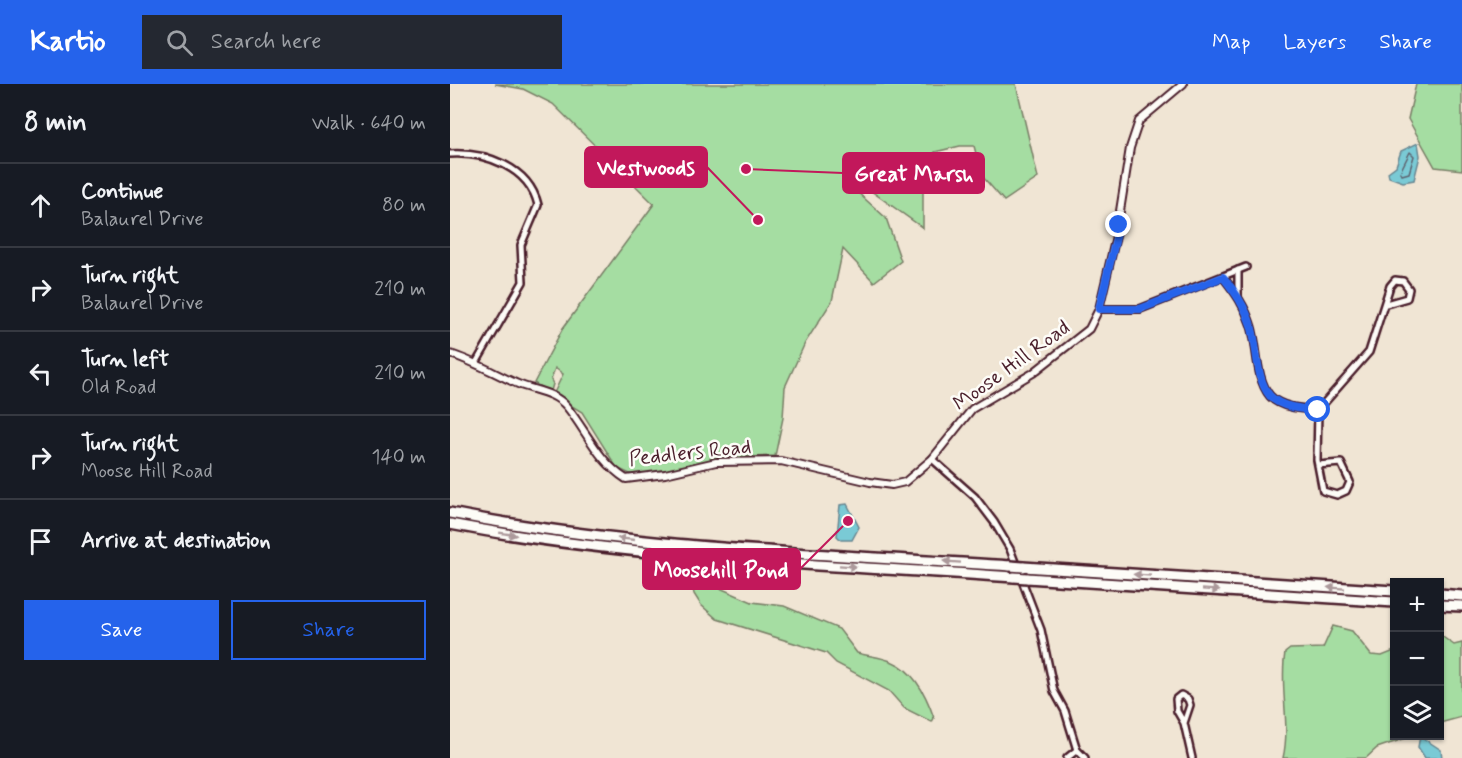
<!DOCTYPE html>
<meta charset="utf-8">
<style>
:root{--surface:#171b24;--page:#242831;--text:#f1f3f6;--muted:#9ea1a6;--line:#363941;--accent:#2563eb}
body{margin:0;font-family:Mynerve,sans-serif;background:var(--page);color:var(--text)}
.controls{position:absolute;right:18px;bottom:18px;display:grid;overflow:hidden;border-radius:0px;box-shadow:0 2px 4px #0004}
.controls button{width:54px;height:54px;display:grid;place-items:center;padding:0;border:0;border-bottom:2px solid var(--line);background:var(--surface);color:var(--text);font:30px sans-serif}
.stop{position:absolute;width:18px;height:18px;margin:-14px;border:4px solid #2563eb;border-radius:50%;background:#fff}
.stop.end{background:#2563eb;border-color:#fff;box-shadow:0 2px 6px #0008}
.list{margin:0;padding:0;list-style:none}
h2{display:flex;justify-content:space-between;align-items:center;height:78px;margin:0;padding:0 24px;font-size:26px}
h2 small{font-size:20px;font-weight:400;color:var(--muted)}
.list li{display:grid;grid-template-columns:39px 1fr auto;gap:18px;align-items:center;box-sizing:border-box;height:84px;padding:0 24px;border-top:2px solid var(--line)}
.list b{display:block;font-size:22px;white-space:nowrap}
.list p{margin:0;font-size:20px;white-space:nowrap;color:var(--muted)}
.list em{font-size:20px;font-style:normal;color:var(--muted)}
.actions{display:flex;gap:12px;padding:18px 24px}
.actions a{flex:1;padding:14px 0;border:2px solid var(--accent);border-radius:0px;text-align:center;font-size:21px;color:var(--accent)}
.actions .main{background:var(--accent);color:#fff}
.icon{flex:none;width:33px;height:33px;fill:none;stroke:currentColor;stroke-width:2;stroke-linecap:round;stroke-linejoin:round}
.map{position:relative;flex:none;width:1012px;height:674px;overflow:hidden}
header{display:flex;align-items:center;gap:36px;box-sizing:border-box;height:84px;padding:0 30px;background:var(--accent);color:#fff}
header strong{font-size:28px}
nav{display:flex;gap:33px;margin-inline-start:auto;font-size:21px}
.search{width:420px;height:54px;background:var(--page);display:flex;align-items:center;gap:15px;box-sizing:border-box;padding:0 21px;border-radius:0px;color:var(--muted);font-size:22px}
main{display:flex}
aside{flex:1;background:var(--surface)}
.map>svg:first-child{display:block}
</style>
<header>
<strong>Kartio</strong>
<div class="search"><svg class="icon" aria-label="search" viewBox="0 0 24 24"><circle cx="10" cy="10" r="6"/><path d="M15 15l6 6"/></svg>Search here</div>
<nav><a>Map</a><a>Layers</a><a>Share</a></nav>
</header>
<main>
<aside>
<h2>8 min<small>Walk · 640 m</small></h2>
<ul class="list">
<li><svg class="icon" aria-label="ahead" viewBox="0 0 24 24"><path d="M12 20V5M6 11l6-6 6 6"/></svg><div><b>Continue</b><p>Balaurel Drive</p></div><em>80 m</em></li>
<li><svg class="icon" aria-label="right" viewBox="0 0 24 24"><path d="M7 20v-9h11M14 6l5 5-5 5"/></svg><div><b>Turn right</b><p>Balaurel Drive</p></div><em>210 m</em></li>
<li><svg class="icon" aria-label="left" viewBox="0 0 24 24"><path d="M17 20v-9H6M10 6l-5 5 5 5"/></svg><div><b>Turn left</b><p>Old Road</p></div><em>210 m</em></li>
<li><svg class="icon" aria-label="right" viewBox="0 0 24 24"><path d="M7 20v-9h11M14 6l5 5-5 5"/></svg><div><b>Turn right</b><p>Moose Hill Road</p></div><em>140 m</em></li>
<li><svg class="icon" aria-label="arrive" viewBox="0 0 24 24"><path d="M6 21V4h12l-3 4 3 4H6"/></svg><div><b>Arrive at destination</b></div></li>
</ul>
<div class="actions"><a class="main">Save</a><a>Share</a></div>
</aside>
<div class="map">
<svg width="1012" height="674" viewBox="0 0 1012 674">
<rect width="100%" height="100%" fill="#f0e5d4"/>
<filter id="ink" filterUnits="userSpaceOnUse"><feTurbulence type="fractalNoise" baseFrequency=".0167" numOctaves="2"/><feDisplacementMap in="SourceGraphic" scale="12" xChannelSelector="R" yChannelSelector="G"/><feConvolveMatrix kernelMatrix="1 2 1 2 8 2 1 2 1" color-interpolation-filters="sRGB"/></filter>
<g filter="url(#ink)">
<g fill="#a5dda2" stroke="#787e66" stroke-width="1.5" fill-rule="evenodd">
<path d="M 45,0 L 566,0 L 588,94 L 554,117 L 532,92 L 524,62 L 510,62 L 485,68 L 473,85 L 473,144 L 407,97 L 405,106 L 436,134 L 451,177 L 424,198 L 393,165 L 382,217 L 355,259 L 335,303 L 333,334 L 325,372 L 274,374 L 209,388 L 180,390 L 167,384 L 132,328 L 84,299 L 113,244 L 204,120 L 103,20 L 73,5 ZM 105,284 L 113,290 L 104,309 L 101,307 L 103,300 L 101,296 Z"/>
<path d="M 966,0 L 1012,0 L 1012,86 L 985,83 L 958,35 Z"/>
<path d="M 240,491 L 302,518 L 334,522 L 389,545 L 407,569 C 418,572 433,573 443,578 C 464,587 477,613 484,634 L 482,638 L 454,624 L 439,607 L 386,579 L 376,569 L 267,535 L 251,521 L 244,510 Z"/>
<path d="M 883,542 L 902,547 L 921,571 L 932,572 L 944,567 L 944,652 L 962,652 L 927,664 L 916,674 L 833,674 C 841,640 829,604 835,569 L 840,565 L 873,564 Z"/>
<path d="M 990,551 L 1004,561 L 1012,559 L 1012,633 L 990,639 Z"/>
</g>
<g fill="#7acad5" stroke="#678691" stroke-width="1.5">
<path d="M 968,59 L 970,72 L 964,96 L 953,98 L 939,93 L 938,88 L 946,82 L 951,67 Z"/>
<path d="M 397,420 L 409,443 L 402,456 L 391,456 L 387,452 L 390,421 Z"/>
<path d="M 970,652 L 991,666 L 992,674 L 975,674 L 968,663 Z"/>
</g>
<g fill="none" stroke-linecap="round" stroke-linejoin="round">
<path stroke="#5d636f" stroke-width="1.5" d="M 960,68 L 964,72 L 959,89 L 952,91 L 950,88 Z"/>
<defs>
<g id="minor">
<path d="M 0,70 C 36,68 79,83 88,121 L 71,161 L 73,198 L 26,279"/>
<path d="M 773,193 C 785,208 795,222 801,241 C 808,262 805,294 820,312 C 831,324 852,325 868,326 L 919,268 L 940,202 L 945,196 L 953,197 L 959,205 L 957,214 L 936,220"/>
<path d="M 788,212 L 788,186"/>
<path d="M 649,225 L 690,225 L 796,183"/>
<path d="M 868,326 L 867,376 L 873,407 L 887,411 L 896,407 L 900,398 L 891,379 L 868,381"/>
<path d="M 482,375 L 525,413 L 544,438 L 560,465 L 591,546 L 604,607 L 615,627 L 627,666 L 635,674"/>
<path d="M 734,639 L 740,621 L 738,615 L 731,611 L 726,615 L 727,627 L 734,639 L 742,674"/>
<path d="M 617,674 L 627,666"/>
</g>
<path id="tertiary" d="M 0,270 C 24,277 45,290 68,300 C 85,307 105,308 117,323 C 137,348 148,377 176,395 L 215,390 L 266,378 L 331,377 L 420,398 L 442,401 L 455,398 L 482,375 L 522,325 L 583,289 L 639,245 L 649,225 L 666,152 L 680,64 L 689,37 L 733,0"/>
<g id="motorway">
<path d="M 0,429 C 184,465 373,470 560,482"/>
<path d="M 0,440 C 186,476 376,480 564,493"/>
<path d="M 573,483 L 944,507"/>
<path d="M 577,494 L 944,518"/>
<path d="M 990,510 L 1012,512"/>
<path d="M 990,521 L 1012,522"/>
</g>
</defs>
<use href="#minor" stroke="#4a1f2b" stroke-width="10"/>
<use href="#tertiary" stroke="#4a1f2b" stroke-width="10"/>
<use href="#motorway" stroke="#4a1f2b" stroke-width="14"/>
<use href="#minor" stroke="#fdfcf7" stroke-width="5"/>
<use href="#tertiary" stroke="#fdfcf7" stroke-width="6"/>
<use href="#motorway" stroke="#fdfcf7" stroke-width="9"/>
<defs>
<g id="motorway-bridge">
<path d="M 560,482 L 573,483"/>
<path d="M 564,493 L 577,494"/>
</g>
</defs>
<use href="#motorway-bridge" stroke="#4a1f2b" stroke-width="14" stroke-linecap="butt"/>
<use href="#motorway-bridge" stroke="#fdfcf7" stroke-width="9"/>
</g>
<defs><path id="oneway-solid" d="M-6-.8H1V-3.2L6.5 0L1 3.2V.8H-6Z" transform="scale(1.5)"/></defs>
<g fill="#ac999b">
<use href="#oneway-solid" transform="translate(58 450) rotate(9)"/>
<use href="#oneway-solid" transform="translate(176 455) rotate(-174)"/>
<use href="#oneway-solid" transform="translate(502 478) rotate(-176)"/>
<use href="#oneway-solid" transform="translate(398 482) rotate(4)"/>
<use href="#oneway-solid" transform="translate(692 491) rotate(-176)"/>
<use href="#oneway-solid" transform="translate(886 504) rotate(-176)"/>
<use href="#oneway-solid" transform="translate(761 506) rotate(4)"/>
</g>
</g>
<g fill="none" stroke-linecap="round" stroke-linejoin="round" filter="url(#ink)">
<path stroke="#2563eb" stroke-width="8" d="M 669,141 L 649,225 L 690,225 L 773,193 C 785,208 795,222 801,241 C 808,262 805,294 820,312 C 831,324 852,325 868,326"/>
</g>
<g text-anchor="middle" stroke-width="5" stroke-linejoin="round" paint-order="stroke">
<g font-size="21" fill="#4a1f2b" stroke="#fdfcf7">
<text transform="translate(561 281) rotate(-36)" y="7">Moose Hill Road</text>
<text transform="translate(240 368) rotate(-6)" y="7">Peddlers Road</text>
</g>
</g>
<path fill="none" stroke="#c2185b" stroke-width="2" d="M308 136L257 83M296 85L393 89M398 437L350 485"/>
<g fill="#c2185b" stroke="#fdfcf7" stroke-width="2">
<circle cx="308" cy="136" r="6"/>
<circle cx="296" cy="85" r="6"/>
<circle cx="398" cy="437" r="6"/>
</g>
<g fill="#c2185b" stroke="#c2185b" stroke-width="2">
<rect x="135" y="63" width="122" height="40" rx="6"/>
<rect x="393" y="69" width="141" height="40" rx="6"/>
<rect x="193" y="465" width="157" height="40" rx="6"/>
</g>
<g font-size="22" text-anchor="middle" font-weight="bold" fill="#fff">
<text x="196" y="91">Westwoods</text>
<text x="464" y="97">Great Marsh</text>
<text x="271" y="493">Moosehill Pond</text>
</g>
</svg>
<div class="controls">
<button>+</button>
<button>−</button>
<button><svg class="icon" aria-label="layers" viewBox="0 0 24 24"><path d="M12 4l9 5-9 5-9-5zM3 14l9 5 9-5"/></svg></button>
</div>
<div class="stop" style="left:868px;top:326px"></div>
<div class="stop end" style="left:669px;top:141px"></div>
</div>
</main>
